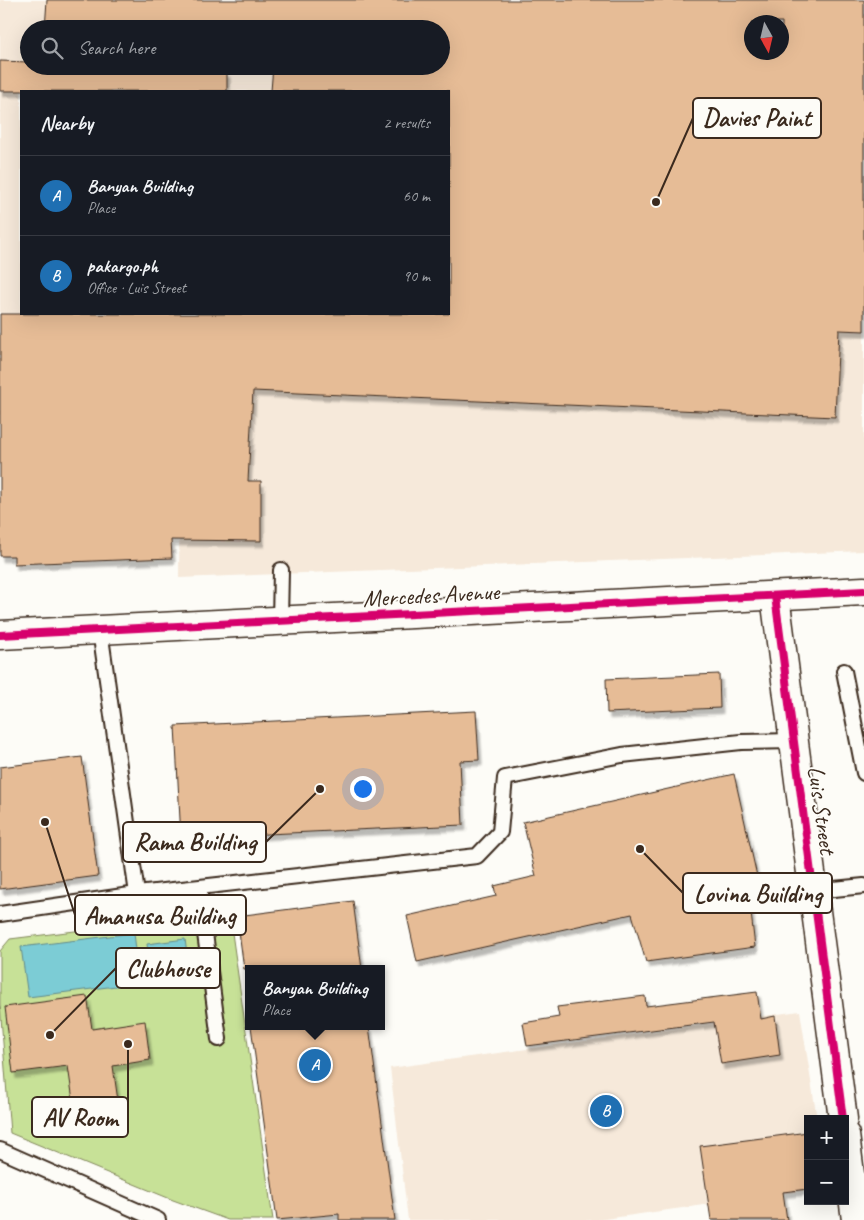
<!DOCTYPE html>
<meta charset="utf-8">
<style>
:root{--surface:#171b24;--page:#242831;--text:#f1f3f6;--muted:#9ea1a6;--line:#363941;--accent:#1f6fb2}
body{margin:0;font-family:Caveat,sans-serif;background:var(--page);color:var(--text)}
.controls{position:absolute;right:15px;bottom:15px;display:grid;overflow:hidden;border-radius:0px;box-shadow:0 5px 20px #0002}
.controls button{width:45px;height:45px;display:grid;place-items:center;padding:0;border:0;border-bottom:1px solid var(--line);background:var(--surface);color:var(--text);font:25px sans-serif}
.compass{position:absolute;left:744px;top:15px;width:45px;height:45px;border-radius:50%;background:var(--surface);box-shadow:0 5px 20px #0002;rotate:172deg}
.you{position:absolute;left:362px;top:788px;width:18px;height:18px;margin:-12px;border:4px solid #fff;border-radius:50%;background:#1a73e8;box-shadow:0 0 0 8px #1a73e833}
.badge{display:grid;place-items:center;width:32px;height:32px;border-radius:50%;background:var(--accent);color:#fff;font-size:16px;font-weight:700}
.pin{position:absolute;translate:-50% -50%;border:2px solid #fff;box-shadow:0 1px 5px #0006}
.popup{position:absolute;left:245px;top:965px;width:140px;height:65px;box-sizing:border-box;display:grid;place-content:center;border-radius:0px;background:var(--surface);filter:drop-shadow(0 1px 4px #0005);font-size:16px;white-space:nowrap;color:var(--muted)}
.popup b{font-size:19px;color:var(--text)}
.popup::after{content:'';position:absolute;left:50%;top:100%;margin-left:-10px;border:10px solid transparent;border-top-color:var(--surface)}
.list{margin:0;padding:0;list-style:none}
h2{display:flex;justify-content:space-between;align-items:center;height:65px;margin:0;padding:0 20px;font-size:21px}
h2 small{font-size:16px;font-weight:400;color:var(--muted)}
.list li{display:grid;grid-template-columns:32px 1fr auto;gap:15px;align-items:center;box-sizing:border-box;height:80px;padding:0 20px;border-top:1px solid var(--line)}
.list b{display:block;font-size:19px;white-space:nowrap}
.list p{margin:0;font-size:16px;white-space:nowrap;color:var(--muted)}
.list em{font-size:16px;font-style:normal;color:var(--muted)}
.icon{flex:none;width:28px;height:28px;fill:none;stroke:currentColor;stroke-width:2;stroke-linecap:round;stroke-linejoin:round}
.map{position:relative;flex:none;width:864px;height:1220px;overflow:hidden}
.search{position:absolute;background:var(--surface);box-shadow:0 5px 20px #0002;left:20px;top:20px;width:430px;height:55px;display:flex;align-items:center;gap:12px;box-sizing:border-box;padding:0 18px;border-radius:28px;color:var(--muted);font-size:19px}
.panel{position:absolute;background:var(--surface);box-shadow:0 5px 20px #0002;left:20px;top:90px;width:430px;height:225px;border-radius:0px}
.map>svg:first-child{display:block}
</style>
<div class="map">
<svg width="864" height="1220" viewBox="0 0 864 1220">
<defs>
<filter id="shadow"><feDropShadow dx="3" dy="5.5" stdDeviation="1" flood-color="#0004"/></filter>
</defs>
<rect width="100%" height="100%" fill="#fdfcf7"/>
<filter id="ink" filterUnits="userSpaceOnUse"><feTurbulence type="fractalNoise" baseFrequency=".02" numOctaves="2"/><feDisplacementMap in="SourceGraphic" scale="10" xChannelSelector="R" yChannelSelector="G"/><feConvolveMatrix kernelMatrix="1 2 1 2 8 2 1 2 1" color-interpolation-filters="sRGB"/></filter>
<g filter="url(#ink)">
<g fill="#f6e9da" fill-rule="evenodd">
<path d="M 0,0 L 864,0 L 864,551 L 179,578 L 180,473 L 0,466 ZM 752,22 L 782,22 L 782,52 L 752,52 ZM 29,29 L 441,29 L 441,66 L 29,66 ZM 21,91 L 449,91 L 449,314 L 21,314 Z"/>
<path d="M 800,1011 L 817,1119 L 808,1119 L 808,1190 L 598,1220 L 408,1220 L 390,1068 Z"/>
</g>
<path fill="#c7e197" stroke="#81865a" d="M 229,912 L 273,1220 L 228,1220 L 173,1200 L 10,1133 L 0,1004 L 0,951 L 10,939 Z"/>
<g fill="#7cccd5" stroke="#628b8c">
<path d="M 134,933 L 140,983 L 28,997 L 21,947 Z"/>
<path d="M 185,939 L 190,979 L 152,985 L 147,944 Z"/>
</g>
<g fill="#e6bc96" stroke="#3b2a1e" fill-rule="evenodd" filter="url(#shadow)">
<path d="M 47,0 L 864,0 L 864,331 L 839,330 L 835,417 L 253,391 L 248,481 L 261,481 L 261,541 L 171,540 L 172,558 L 14,564 L 14,556 L 0,556 L 0,314 L 449,314 L 449,91 L 271,91 L 273,66 L 441,66 L 441,29 L 45,29 ZM 752,22 L 782,22 L 782,52 L 752,52 Z"/>
<path d="M 0,61 L 29,62 L 29,66 L 108,66 L 227,72 L 227,91 L 0,91 Z"/>
<path d="M 719,674 L 720,708 L 607,713 L 606,679 Z"/>
<path d="M 476,711 L 479,760 L 460,761 L 463,825 L 181,838 L 175,726 Z"/>
<path d="M 82,757 L 98,876 L 0,889 L 0,767 Z"/>
<path d="M 734,774 L 759,885 L 748,887 L 755,947 L 646,962 L 632,914 L 417,962 L 407,916 L 496,896 L 494,886 L 536,876 L 523,822 Z"/>
<path d="M 353,901 L 362,969 L 244,969 L 237,916 Z"/>
<path d="M 757,992 L 761,1019 L 775,1016 L 780,1055 L 721,1064 L 714,1022 L 527,1046 L 523,1023 L 559,1017 L 557,1007 L 645,996 L 646,1006 Z"/>
<path d="M 87,996 L 92,1029 L 145,1021 L 150,1060 L 113,1066 L 121,1122 L 77,1128 L 68,1066 L 13,1073 L 5,1007 Z"/>
<path d="M 251,1026 L 369,1026 L 395,1220 L 339,1220 L 339,1214 L 277,1220 Z"/>
<path d="M 808,1132 L 808,1189 L 783,1192 L 787,1220 L 711,1220 L 700,1146 Z"/>
</g>
<g fill="none" stroke-linecap="round" stroke-linejoin="round">
<defs>
<g id="service">
<path d="M 280,621 L 281,570"/>
<path d="M 100,630 L 137,894"/>
<path d="M 844,671 L 864,773"/>
<path d="M 199,888 L 219,1039"/>
<path d="M 814,891 L 864,886"/>
<path d="M 0,914 L 137,894 L 477,856 L 500,832 L 505,778 L 622,755 L 741,742 L 794,741"/>
<path d="M 0,1150 L 158,1220"/>
</g>
<g id="tertiary">
<path d="M 775,596 L 843,1119"/>
<path d="M 845,1135 L 856,1220"/>
</g>
<path id="secondary" d="M 0,635 L 864,591"/>
</defs>
<use href="#service" stroke="#3b2a1e" stroke-width="18"/>
<use href="#tertiary" stroke="#3b2a1e" stroke-width="31"/>
<use href="#secondary" stroke="#3b2a1e" stroke-width="31"/>
<use href="#service" stroke="#fdfcf7" stroke-width="14"/>
<use href="#tertiary" stroke="#fdfcf7" stroke-width="28"/>
<use href="#secondary" stroke="#fdfcf7" stroke-width="28"/>
<defs>
<g id="cycleway">
<path d="M 775,596 L 843,1119"/>
<path d="M 0,635 L 864,591"/>
</g>
</defs>
<use href="#cycleway" stroke="#fdfcf7" stroke-width="11"/>
<use href="#cycleway" stroke="#d6006c" stroke-width="8"/>
</g>
</g>
<g text-anchor="middle" stroke-width="4" stroke-linejoin="round" paint-order="stroke">
<g font-size="24" fill="#3b2a1e" stroke="#fdfcf7">
<text transform="translate(431 595) rotate(-3)" y="8">Mercedes Avenue</text>
<text transform="translate(822 810) rotate(82)" y="8">Luis Street</text>
</g>
</g>
<path fill="none" stroke="#3b2a1e" stroke-width="2" d="M656 202L693 118M320 789L266 842M640 849L683 893M45 822L75 915M50 1035L116 968M128 1044L128 1117"/>
<g fill="#3b2a1e" stroke="#fdfcf7" stroke-width="2">
<circle cx="656" cy="202" r="5"/>
<circle cx="320" cy="789" r="5"/>
<circle cx="640" cy="849" r="5"/>
<circle cx="45" cy="822" r="5"/>
<circle cx="50" cy="1035" r="5"/>
<circle cx="128" cy="1044" r="5"/>
</g>
<g fill="#fdfcf7" stroke="#3b2a1e" stroke-width="2">
<rect x="693" y="98" width="128" height="40" rx="5"/>
<rect x="123" y="822" width="143" height="40" rx="5"/>
<rect x="683" y="873" width="149" height="40" rx="5"/>
<rect x="75" y="895" width="171" height="40" rx="5"/>
<rect x="116" y="948" width="104" height="40" rx="5"/>
<rect x="32" y="1097" width="96" height="40" rx="5"/>
</g>
<g font-size="25" text-anchor="middle" font-weight="bold" fill="#3b2a1e">
<text x="757" y="126">Davies Paint</text>
<text x="195" y="850">Rama Building</text>
<text x="758" y="902">Lovina Building</text>
<text x="160" y="924">Amanusa Building</text>
<text x="168" y="977">Clubhouse</text>
<text x="80" y="1126">AV Room</text>
</g>
</svg>
<div class="controls">
<button>+</button>
<button>−</button>
</div>
<svg class="compass" viewBox="-18 -18 36 36"><path d="M0-13l5 13h-10z" fill="#e53935"/><path d="M0 13l5-13h-10z" fill="#9ea1a6"/></svg>
<div class="you"></div>
<div class="pin badge" style="left:315px;top:1065px">A</div>
<div class="popup"><b>Banyan Building</b>Place</div>
<div class="pin badge" style="left:606px;top:1111px">B</div>
<div class="search"><svg class="icon" aria-label="search" viewBox="0 0 24 24"><circle cx="10" cy="10" r="6"/><path d="M15 15l6 6"/></svg>Search here</div>
<section class="panel">
<h2>Nearby<small>2 results</small></h2>
<ul class="list">
<li><span class="badge">A</span><div><b>Banyan Building</b><p>Place</p></div><em>60 m</em></li>
<li><span class="badge">B</span><div><b>pakargo.ph</b><p>Office · Luis Street</p></div><em>90 m</em></li>
</ul>
</section>
</div>
